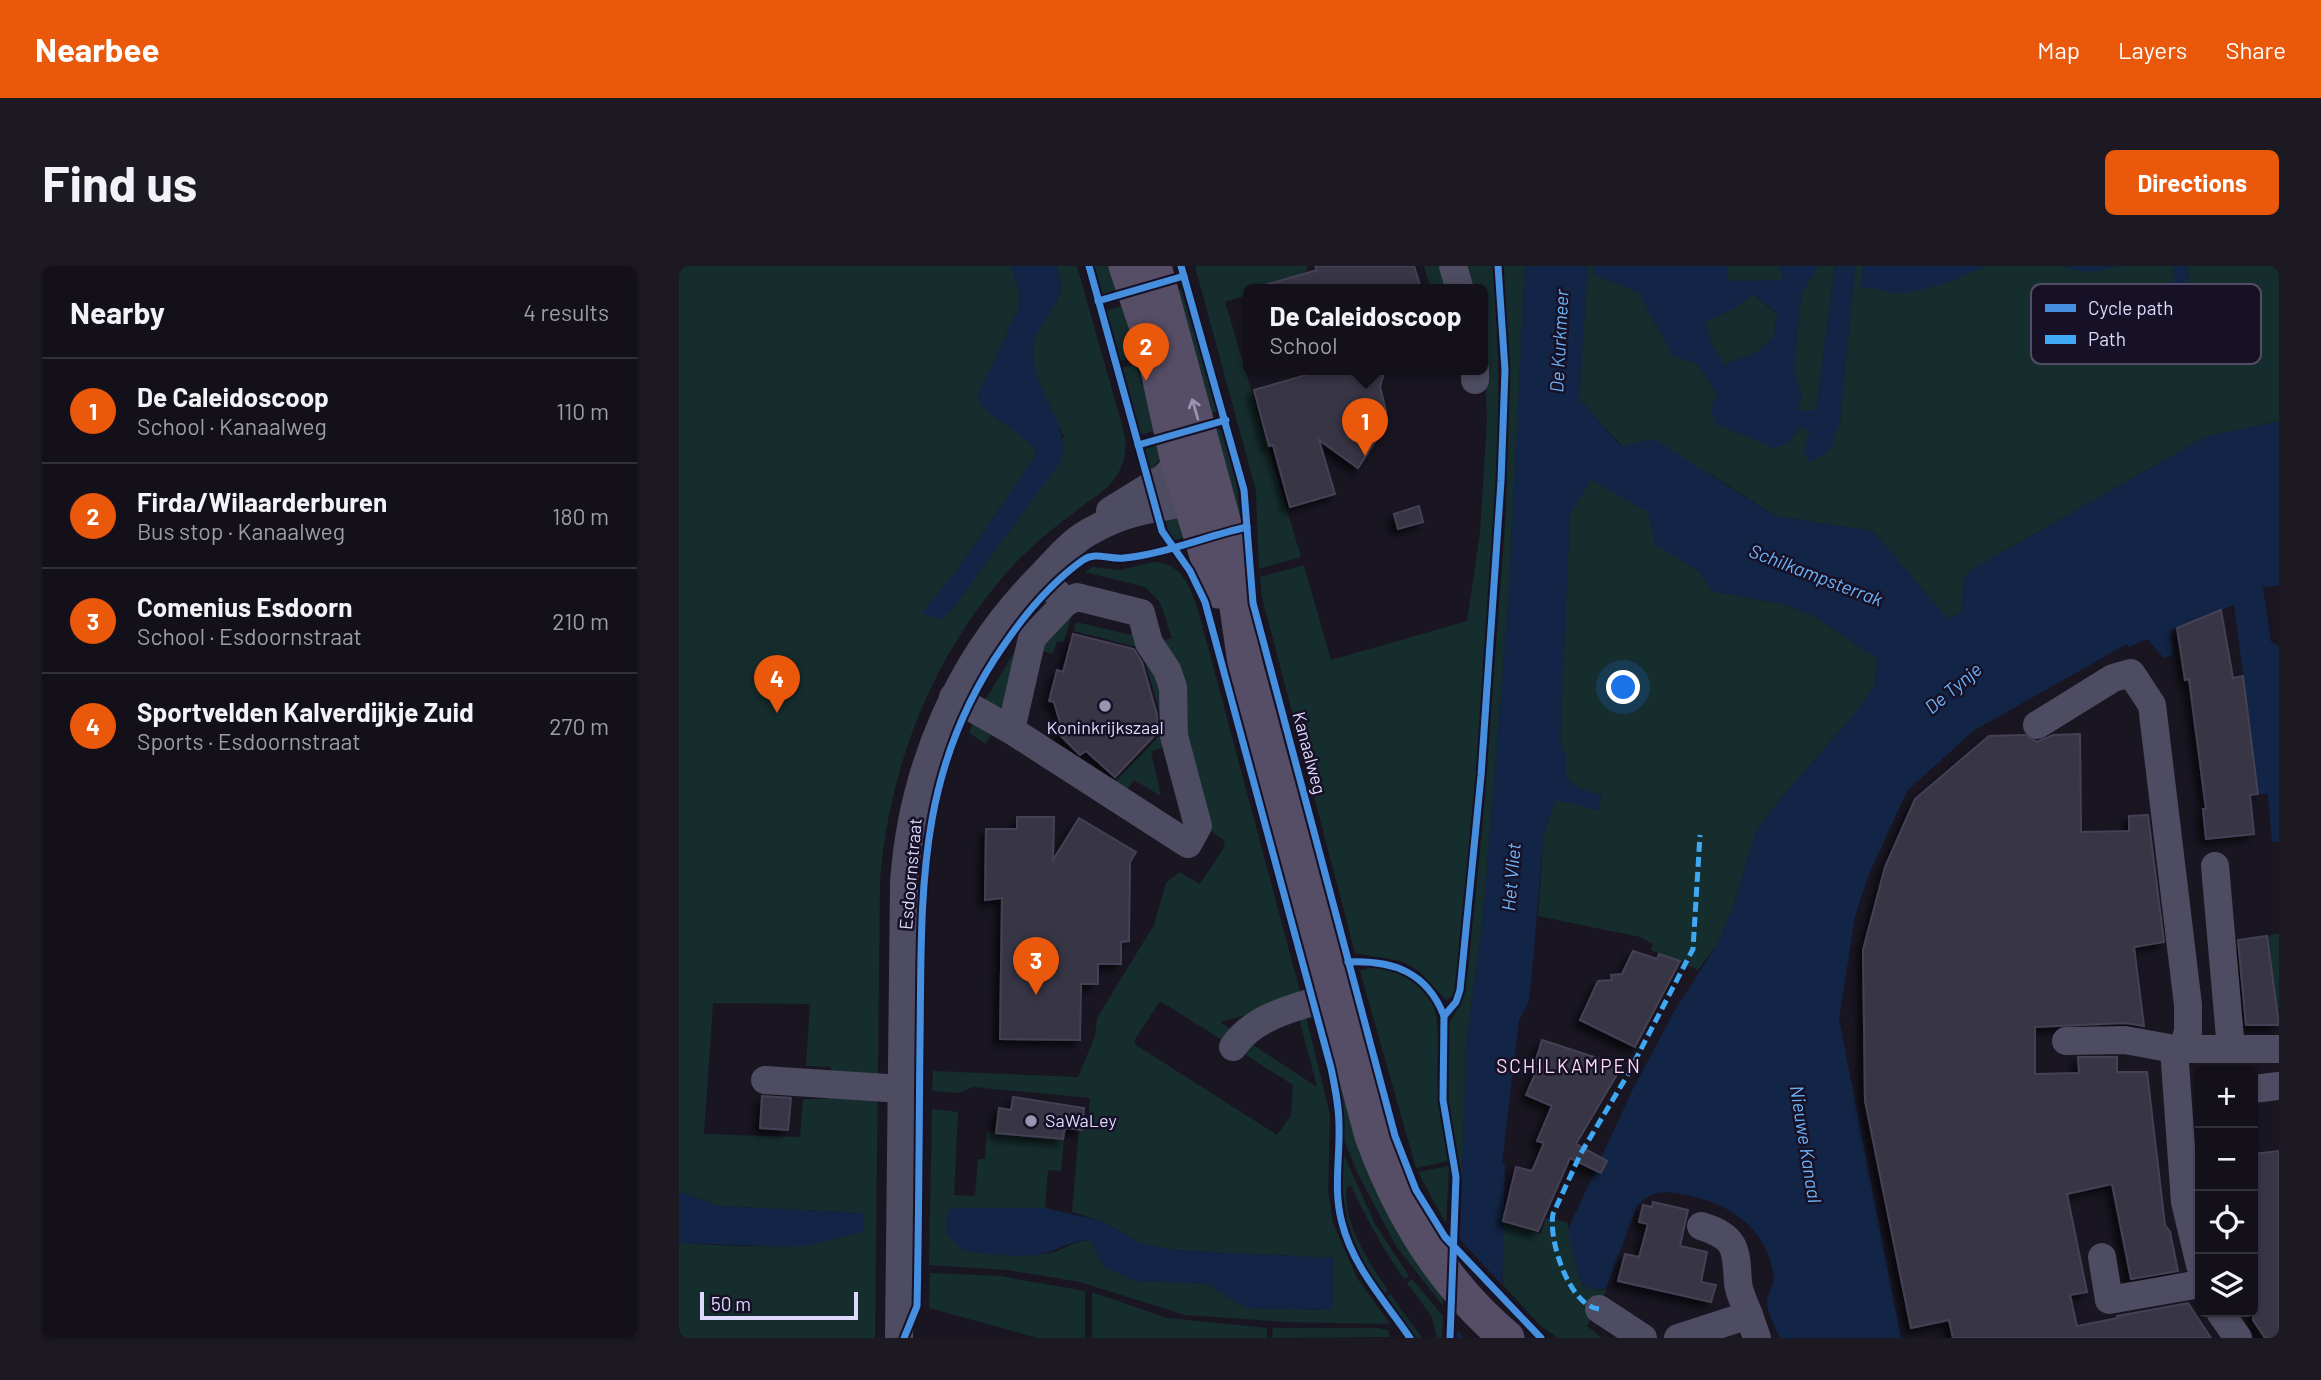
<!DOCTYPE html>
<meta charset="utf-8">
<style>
:root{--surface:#13101a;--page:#1c1923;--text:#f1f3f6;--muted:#9d9da2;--line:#323039;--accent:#ea580c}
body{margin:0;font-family:Barlow,sans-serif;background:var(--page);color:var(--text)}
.controls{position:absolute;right:21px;bottom:21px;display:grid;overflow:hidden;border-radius:10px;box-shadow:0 2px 5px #0004}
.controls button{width:63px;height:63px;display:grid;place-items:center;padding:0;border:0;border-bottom:2px solid var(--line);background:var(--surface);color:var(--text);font:35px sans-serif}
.scale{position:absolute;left:21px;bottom:18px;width:158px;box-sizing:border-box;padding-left:7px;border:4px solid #dfdafd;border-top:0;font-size:19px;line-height:24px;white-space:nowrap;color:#dfdafd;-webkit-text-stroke:5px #161127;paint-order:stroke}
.you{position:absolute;left:945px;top:422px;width:24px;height:24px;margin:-18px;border:5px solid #fff;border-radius:50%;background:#1a73e8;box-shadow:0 0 0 10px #1a73e833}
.badge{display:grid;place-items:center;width:46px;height:46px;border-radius:50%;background:var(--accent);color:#fff;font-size:23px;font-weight:700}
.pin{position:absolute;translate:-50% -58px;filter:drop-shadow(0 2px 4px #0008)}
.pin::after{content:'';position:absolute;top:37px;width:24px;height:21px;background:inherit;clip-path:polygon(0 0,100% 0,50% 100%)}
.popup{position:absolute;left:564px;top:18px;width:245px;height:91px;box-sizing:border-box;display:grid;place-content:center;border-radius:10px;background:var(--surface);filter:drop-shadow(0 2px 5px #0005);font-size:23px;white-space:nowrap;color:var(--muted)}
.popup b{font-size:26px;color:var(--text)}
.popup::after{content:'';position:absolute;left:50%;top:100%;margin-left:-14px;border:14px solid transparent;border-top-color:var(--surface)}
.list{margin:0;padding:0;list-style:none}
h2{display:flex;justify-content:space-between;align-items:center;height:91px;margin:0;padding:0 28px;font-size:30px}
h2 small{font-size:23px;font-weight:400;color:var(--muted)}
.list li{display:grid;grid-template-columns:46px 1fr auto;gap:21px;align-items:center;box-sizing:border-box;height:105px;padding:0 28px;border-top:2px solid var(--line)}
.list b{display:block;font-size:26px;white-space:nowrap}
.list p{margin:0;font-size:23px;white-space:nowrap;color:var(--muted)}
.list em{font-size:23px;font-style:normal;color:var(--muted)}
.icon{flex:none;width:38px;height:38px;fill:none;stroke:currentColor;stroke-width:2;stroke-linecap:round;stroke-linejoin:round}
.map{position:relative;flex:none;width:1600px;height:1072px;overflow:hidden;border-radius:10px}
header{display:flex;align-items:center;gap:42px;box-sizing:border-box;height:98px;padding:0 35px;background:var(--accent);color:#fff}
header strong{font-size:33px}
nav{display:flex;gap:38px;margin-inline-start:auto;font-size:24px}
.intro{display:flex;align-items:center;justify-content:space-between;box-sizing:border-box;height:168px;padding:0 42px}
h1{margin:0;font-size:49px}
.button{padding:18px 32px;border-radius:10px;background:var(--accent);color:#fff;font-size:24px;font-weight:700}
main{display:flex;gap:42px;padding:0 42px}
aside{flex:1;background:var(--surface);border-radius:10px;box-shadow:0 2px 5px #0004}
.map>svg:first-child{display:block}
</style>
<header>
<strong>Nearbee</strong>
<nav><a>Map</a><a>Layers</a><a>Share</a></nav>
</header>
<div class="intro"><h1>Find us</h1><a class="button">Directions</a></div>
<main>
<aside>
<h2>Nearby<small>4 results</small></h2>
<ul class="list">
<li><span class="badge">1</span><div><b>De Caleidoscoop</b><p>School · Kanaalweg</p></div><em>110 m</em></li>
<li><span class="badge">2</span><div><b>Firda/Wilaarderburen</b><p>Bus stop · Kanaalweg</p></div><em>180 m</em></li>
<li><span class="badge">3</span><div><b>Comenius Esdoorn</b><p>School · Esdoornstraat</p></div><em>210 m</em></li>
<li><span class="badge">4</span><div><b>Sportvelden Kalverdijkje Zuid</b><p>Sports · Esdoornstraat</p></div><em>270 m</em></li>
</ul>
</aside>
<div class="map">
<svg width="1600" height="1072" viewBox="0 0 1600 1072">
<defs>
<filter id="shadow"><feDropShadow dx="-6" dy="6" stdDeviation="3.5" flood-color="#0009"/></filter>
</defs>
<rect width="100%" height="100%" fill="#191622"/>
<g fill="#162d2e" fill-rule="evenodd">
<path d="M 0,0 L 332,0 L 341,28 L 340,42 L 298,131 C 315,156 344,163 358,188 L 279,303 L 244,347 L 272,345 L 326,271 L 385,170 C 373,144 352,113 354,84 C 355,50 395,39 377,0 L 398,0 L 446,170 C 448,186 444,202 434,215 C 424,227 409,235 397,245 C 377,260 358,275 340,293 C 257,381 211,494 201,614 L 196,1072 L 0,1072 L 0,977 C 69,981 118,985 185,965 L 185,947 L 41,940 L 0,926 ZM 34,737 L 131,738 L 127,800 L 152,801 L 148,833 L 124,833 L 121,871 L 25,868 Z"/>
<path d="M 414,0 L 441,0 L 448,21 L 422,29 Z"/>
<path d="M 516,0 L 628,0 L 629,5 L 611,11 L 612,16 L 586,24 L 569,24 L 569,29 L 546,36 L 622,291 L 580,303 L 577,225 Z"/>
<path d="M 745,0 L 764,0 L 771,24 L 752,24 Z"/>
<path d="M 784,0 L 814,0 C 832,223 802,455 782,677 L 775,729 L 767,734 L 740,705 L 722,695 L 676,687 L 583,331 L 581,311 L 625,299 L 652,394 L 788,355 L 801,268 L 808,154 L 803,24 L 790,24 Z"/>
<path d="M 824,0 L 846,0 L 829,341 L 804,651 L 787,780 L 783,914 L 768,832 L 769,759 L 781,739 L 789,704 L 804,554 L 827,244 L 830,102 Z"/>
<path d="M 909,0 L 915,0 L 915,8 L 960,27 L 994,90 L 1019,98 L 1038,128 L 1032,145 L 1109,178 L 1121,161 L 1132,165 L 1125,183 L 1161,157 L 1176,0 L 1184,0 L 1182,22 L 1192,20 L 1217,27 L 1258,18 L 1307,0 L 1384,0 L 1407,7 L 1440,0 L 1494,0 L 1495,53 L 1510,55 L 1509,0 L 1600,0 L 1600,155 L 1526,171 L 1297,301 L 1286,309 L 1282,347 L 1268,353 L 1194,265 L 1096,250 L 1033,209 L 943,180 L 900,133 Z"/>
<path d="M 1048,0 L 1100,0 L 1105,14 L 1047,15 Z"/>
<path d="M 1139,0 L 1156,0 L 1137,145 L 1118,145 L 1115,103 L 1122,29 Z"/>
<path d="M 502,23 L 539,145 L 524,149 L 489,26 Z"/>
<path d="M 1074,28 L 1098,48 L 1095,71 L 1078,86 L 1045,99 L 1031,75 L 1026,56 L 1056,42 Z"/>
<path d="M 446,39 L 455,91 L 441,95 L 427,45 Z"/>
<path d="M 457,98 L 463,119 L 470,117 L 483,162 L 461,169 L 443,102 Z"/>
<path d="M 536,161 L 542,164 L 557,216 L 562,253 Z"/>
<path d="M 481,178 L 481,193 L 471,205 L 465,183 Z"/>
<path d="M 911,213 L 970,246 L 977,279 L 1020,305 L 1033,325 L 1104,338 L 1137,351 L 1198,393 L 1196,418 L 1180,443 L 1093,543 L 1076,568 L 1055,639 L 1039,677 L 1019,704 L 972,684 L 974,678 L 961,671 L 859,650 L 865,567 L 877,533 L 920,544 L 922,530 L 901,523 L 886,510 L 887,490 L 881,475 L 891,248 Z"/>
<path d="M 497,249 L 513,269 L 496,274 L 490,270 L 486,252 Z"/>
<path d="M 475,296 C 503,297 511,321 519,344 L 623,733 L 541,756 L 556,766 L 548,777 L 481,735 L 455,775 L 457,779 L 598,869 L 612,849 L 614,819 L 559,784 L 565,773 L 638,821 L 619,748 L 626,746 L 651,849 L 649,925 L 654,957 L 678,1012 L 711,1058 L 606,1056 L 506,1049 L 401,1016 L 329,1004 L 250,999 L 253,843 L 279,846 L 275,929 L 296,930 L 299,893 L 306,893 L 308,865 L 385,874 L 382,905 L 369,904 L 366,942 L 274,942 L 268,946 L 284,985 C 312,987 344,993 371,987 C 386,984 396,973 412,975 L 424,1001 L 458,1015 L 529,1018 L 567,1042 L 653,1044 L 654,992 L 495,984 L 461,977 L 423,955 L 393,946 L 401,851 L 409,852 L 411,832 L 294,821 L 280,827 L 253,825 L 254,805 L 399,811 L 416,770 L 418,752 L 475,659 L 487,617 L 500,606 L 521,618 L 546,580 L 544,573 L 531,565 L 480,376 L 493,372 L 481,336 L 466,321 L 406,306 L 414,301 L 441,304 Z"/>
<path d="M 395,341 L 385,376 L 378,375 L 374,388 L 359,384 Z"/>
<path d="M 397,356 L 452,369 L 455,356 L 479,405 L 486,464 L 462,382 L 395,365 Z"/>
<path d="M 340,378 L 322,444 L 305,436 Z"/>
<path d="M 296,453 L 314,464 L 307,478 L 290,467 Z"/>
<path d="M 482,468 L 487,481 L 472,485 L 482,530 L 455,514 L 448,524 L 434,517 Z"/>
<path d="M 1600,667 L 1600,743 L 1598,743 L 1588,670 Z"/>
<path d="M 692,701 C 777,711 755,764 759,825 C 760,849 766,872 770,895 L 737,902 L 681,705 Z"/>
<path d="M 640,742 L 764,1022 L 764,1040 L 717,980 L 678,906 L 664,871 L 662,829 Z"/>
<path d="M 663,885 L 696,958 L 730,1010 L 725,1013 C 704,983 688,953 672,920 L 668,920 C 662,955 690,996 709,1025 L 705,1028 C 672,983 660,940 663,885 Z"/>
<path d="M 770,900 L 767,958 L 739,906 Z"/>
<path d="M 866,952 L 888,956 L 903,1018 L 909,1023 L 928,1024 L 908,1060 L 923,1072 L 879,1072 L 862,1060 L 824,1019 L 823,956 L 862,968 Z"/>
<path d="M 251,1007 L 320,1010 L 406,1025 L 406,1072 L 359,1072 L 250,1042 Z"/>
<path d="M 733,1013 L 764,1050 L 763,1072 L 758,1072 L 753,1051 L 728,1017 Z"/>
<path d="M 413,1026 L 488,1052 L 588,1062 L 588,1072 L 413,1072 Z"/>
<path d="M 711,1028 L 743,1072 L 736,1072 L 707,1031 Z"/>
<path d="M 594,1062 L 699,1062 L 709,1064 L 711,1071 L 593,1072 Z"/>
</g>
<g fill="#132546" fill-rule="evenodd">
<path d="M 332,0 L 377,0 C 395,41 352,52 354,89 C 355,127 393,157 382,195 L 272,345 L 261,354 L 243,347 L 279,303 L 358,188 C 344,162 311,158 298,131 L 340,42 L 341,28 Z"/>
<path d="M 846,0 L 909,0 L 900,133 L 942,180 L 975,173 L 1096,250 L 1194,265 L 1269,353 L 1282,347 L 1286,309 L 1297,301 L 1526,171 L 1600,155 L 1600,320 L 1584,321 L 1592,376 L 1599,379 L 1600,384 L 1600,576 L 1593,576 L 1589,528 L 1580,528 L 1555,339 L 1492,364 L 1494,389 L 1485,392 L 1468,373 L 1450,381 L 1448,378 L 1294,465 L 1228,525 L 1190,608 L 1176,650 L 1160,753 L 1222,1072 L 1101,1072 C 1097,1062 1088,1047 1088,1036 C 1088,1028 1096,1019 1095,1011 C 1088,964 1055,940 1012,930 C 990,926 975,921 958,940 L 927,1023 L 909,1023 L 900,1013 L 889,963 L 897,946 L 954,823 L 996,744 L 1039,677 L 1055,639 L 1076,568 L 1093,543 L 1180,443 L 1196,418 L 1198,393 L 1137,351 L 1104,338 L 1033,325 L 1020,305 L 976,279 L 969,246 L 912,214 L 891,249 L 881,475 L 887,490 L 886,510 L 901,523 L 922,529 L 920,544 L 877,534 L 865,567 L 852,716 L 849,738 L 840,754 L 823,897 L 826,898 L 822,1072 L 778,1072 L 787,780 L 804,651 L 829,342 Z"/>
<path d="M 915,0 L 1048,0 L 1048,15 L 1104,14 L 1100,0 L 1139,0 L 1122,29 L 1115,103 L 1123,130 L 1118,145 L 1137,144 L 1156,0 L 1176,0 L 1161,157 L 1151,185 L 1129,197 L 1125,183 L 1131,165 L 1121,161 L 1109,178 L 1094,182 L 1036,157 L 1032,145 L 1038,128 L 1019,98 L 994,90 L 960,27 L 914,8 ZM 1074,28 L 1098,47 L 1095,71 L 1078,86 L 1045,99 L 1031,75 L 1026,56 L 1056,42 Z"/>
<path d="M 1184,0 L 1307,0 C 1281,12 1247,26 1218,27 C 1204,27 1196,19 1181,23 Z"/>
<path d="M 1384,0 L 1440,0 L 1407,7 Z"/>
<path d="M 1494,0 L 1509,0 L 1510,56 L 1495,54 Z"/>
<path d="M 0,926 L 41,940 L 185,947 L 185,965 L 133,979 L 111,981 L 0,977 Z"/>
<path d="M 273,942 L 366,942 L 423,955 L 461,977 L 495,984 L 655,992 L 653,1044 L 567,1042 L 529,1018 L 458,1015 L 424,1001 L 412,975 C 394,972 376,987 358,989 C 334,992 308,987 284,985 L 267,968 L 268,946 Z"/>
</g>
<path fill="#191622" d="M 778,970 L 825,1021 L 824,1072 L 785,1072 L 775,1061 Z"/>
<g fill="#383444" stroke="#454155" stroke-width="2" filter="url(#shadow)">
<path d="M 636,0 L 735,0 L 741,19 L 724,24 L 587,24 L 586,19 L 638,4 Z"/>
<path d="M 645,104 L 706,104 L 701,121 L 707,145 L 703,150 L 708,157 L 679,202 L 640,174 L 656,228 L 611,241 L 594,179 L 590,180 L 575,124 Z"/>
<path d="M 740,240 L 744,256 L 719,263 L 715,248 Z"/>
<path d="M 1542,344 L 1554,412 L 1564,410 L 1579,528 L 1571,529 L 1575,568 L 1527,573 L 1524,543 L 1527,543 L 1510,413 L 1506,414 L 1498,362 Z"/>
<path d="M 394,368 L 455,383 L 463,396 L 478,449 L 478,467 L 436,511 L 407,485 L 401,489 L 379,467 L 383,464 L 375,436 L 370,435 L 378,404 L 384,406 Z"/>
<path d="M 1401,468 L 1402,566 L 1450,565 L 1450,550 L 1469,549 L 1485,676 L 1455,681 L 1465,760 L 1446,757 L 1356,761 L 1356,808 L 1400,807 L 1399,791 L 1438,791 L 1438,806 L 1468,806 L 1486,959 L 1491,966 L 1499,1005 L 1452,1013 L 1433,918 L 1388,928 L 1408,1026 L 1391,1029 L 1398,1060 L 1439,1052 L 1438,1050 L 1509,1037 L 1532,1072 L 1274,1072 L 1270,1054 L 1232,1062 L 1186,835 L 1184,684 L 1206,601 L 1236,533 L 1310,470 L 1346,469 L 1358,476 L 1374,469 Z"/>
<path d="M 338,551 L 375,551 L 374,594 L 400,552 L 457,586 L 451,596 L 450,675 L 442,676 L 442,698 L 419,698 L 419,718 L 402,718 L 401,774 L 321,773 L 323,632 L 306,634 L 307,563 L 338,563 Z"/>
<path d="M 1588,670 L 1600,759 L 1567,759 L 1559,674 Z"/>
<path d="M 954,685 L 978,693 L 980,688 L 1001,695 L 956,781 L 901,754 L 919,715 L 933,714 L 932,709 L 943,708 Z"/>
<path d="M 863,774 L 943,800 L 897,878 L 928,895 L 922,907 L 891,892 L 859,965 L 824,955 L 837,901 L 853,905 L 865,877 L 858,875 L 873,840 L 847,829 L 860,799 L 856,797 Z"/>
<path d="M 83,830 L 112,832 L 109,864 L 81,862 Z"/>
<path d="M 334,831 L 405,842 L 403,864 L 386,862 L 384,873 L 317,867 L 320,842 L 332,844 Z"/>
<path d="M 1600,885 L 1600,1072 L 1586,1072 L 1574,1054 L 1574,888 Z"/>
<path d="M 974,936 L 1009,944 L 1001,980 L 1028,986 L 1022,1016 L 1037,1019 L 1032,1036 L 939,1015 L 946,988 L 960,991 L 969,958 L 960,956 L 964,939 L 973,941 Z"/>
</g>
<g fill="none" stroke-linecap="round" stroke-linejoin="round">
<g stroke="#4e4c62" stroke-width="28">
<path d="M 774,0 L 781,24"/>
<path d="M 796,104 L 796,114"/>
<path d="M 431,245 L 486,211 L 499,196"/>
<path d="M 274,431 L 332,464 L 353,372 L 387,336 L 374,323"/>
<path d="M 1358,459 L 1434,412 L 1452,407 L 1473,439 L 1509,739 L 1509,765 L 1504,783"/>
<path d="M 332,464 L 509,578 L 519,560 L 495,470 L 494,421 L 488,404 L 470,377 L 462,347 L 398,331 L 387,336"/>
<path d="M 1536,600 L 1552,783"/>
<path d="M 1387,775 L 1446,774 L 1495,783 L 1600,783"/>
<path d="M 554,781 C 575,749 621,740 655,730"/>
<path d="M 1495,783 L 1506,936 L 1521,999"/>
<path d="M 86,814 L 223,823"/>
<path d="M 1574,823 L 1600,820"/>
<path d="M 1022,960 C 1058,971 1057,983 1059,1017 C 1060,1027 1066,1039 1070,1049"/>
<path d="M 1423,991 L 1430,1034 L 1521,1018"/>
<path d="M 920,1043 L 964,1072"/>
<path d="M 1541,1046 L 1559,1072"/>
<path d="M 220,1072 L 225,617 C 233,501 280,392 363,309 C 377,294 392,276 410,266 C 424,258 443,250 459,246 C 482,239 509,242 527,223"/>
<path d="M 999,1072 L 1070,1049 L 1078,1072"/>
</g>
<g stroke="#564d66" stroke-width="35">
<path d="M 447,0 L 472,73 L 499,196 L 539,325"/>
<path d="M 475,0 L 547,265 L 566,397 L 693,870 C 721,947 765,1019 828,1072"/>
</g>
<path stroke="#3fa9f5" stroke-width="5" stroke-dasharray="10 5" stroke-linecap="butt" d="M 920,1043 C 890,1040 869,973 874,948 L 902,887 L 948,810 L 1014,683 L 1021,569"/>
<defs>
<g id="cycleway">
<path d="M 410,0 L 483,265 L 511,305 L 526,336 L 652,802 C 656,821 660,840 660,860 C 661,893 654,924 663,957 C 674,1001 706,1035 731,1072"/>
<path d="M 502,0 L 565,224 L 574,337 L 716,870 L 737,924 L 766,971 L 862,1072"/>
<path d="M 419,35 L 505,10"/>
<path d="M 459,179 L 547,154"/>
<path d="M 669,696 C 714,694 748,706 765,750"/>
<path d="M 225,1072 L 238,1040 C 240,951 240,863 241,775 C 243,628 236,506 325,379 C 346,348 373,316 404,294 C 417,285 430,294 445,292 C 486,288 527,270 568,261"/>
<path d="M 771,1072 L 777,911 L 764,834 L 765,750 L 777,736 L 781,724 L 802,510 L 822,215 L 826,104 L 819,0"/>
</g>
</defs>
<use href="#cycleway" stroke="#161127" stroke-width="11"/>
<use href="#cycleway" stroke="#468fdf" stroke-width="7"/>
</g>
<defs><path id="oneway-shaft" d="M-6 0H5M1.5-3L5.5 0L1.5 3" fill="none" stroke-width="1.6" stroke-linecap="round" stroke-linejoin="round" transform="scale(1.75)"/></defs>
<use stroke="#9a94b2" href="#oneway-shaft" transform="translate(516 143) rotate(-106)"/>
<g fill="#9a95b0" stroke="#161127" stroke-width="2.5">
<circle cx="426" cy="440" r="7"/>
<circle cx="352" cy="855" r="7"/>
</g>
<g text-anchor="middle" stroke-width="5" stroke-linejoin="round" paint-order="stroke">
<g font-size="18" fill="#dfdafd" stroke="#161127">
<text x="426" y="468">Koninkrijkszaal</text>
<text x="366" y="861" text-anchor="start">SaWaLey</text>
</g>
<g font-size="18" fill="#dfdafd" stroke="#161127">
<text transform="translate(630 487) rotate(75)" y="6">Kanaalweg</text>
<text transform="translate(232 608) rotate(-85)" y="6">Esdoornstraat</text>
</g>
<g font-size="19" font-style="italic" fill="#6eb3f6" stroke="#161127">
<text transform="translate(880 75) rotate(-87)" y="7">De Kurkmeer</text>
<text transform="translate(1137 309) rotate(21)" y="7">Schilkampsterrak</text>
<text transform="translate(1274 422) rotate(-40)" y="7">De Tynje</text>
<text transform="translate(832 611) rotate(-85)" y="7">Het Vliet</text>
<text transform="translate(1127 878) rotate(81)" y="7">Nieuwe Kanaal</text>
</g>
<g font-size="19" letter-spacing="2" fill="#fddbf0" stroke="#161127">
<text x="890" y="807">SCHILKAMPEN</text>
</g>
</g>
<rect x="1352" y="18" width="230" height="80" rx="10" fill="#161127" stroke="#524d67" stroke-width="2"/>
<rect x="1366" y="38" width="31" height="8" fill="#468fdf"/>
<rect x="1366" y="69" width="31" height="9" fill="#3fa9f5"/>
<g font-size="19" fill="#dfdafd">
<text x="1409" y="49">Cycle path</text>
<text x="1409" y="80">Path</text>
</g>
</svg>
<div class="controls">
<button>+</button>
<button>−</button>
<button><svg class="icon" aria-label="locate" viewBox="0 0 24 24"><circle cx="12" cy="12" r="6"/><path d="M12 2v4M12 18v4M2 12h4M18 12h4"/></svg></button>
<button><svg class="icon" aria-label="layers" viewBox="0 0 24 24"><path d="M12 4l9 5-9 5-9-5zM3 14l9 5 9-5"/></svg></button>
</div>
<div class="scale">50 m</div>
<div class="you"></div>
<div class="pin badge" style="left:686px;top:190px">1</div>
<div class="popup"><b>De Caleidoscoop</b>School</div>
<div class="pin badge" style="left:467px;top:115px">2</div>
<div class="pin badge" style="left:357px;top:729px">3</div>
<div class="pin badge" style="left:98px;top:447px">4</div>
</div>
</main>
